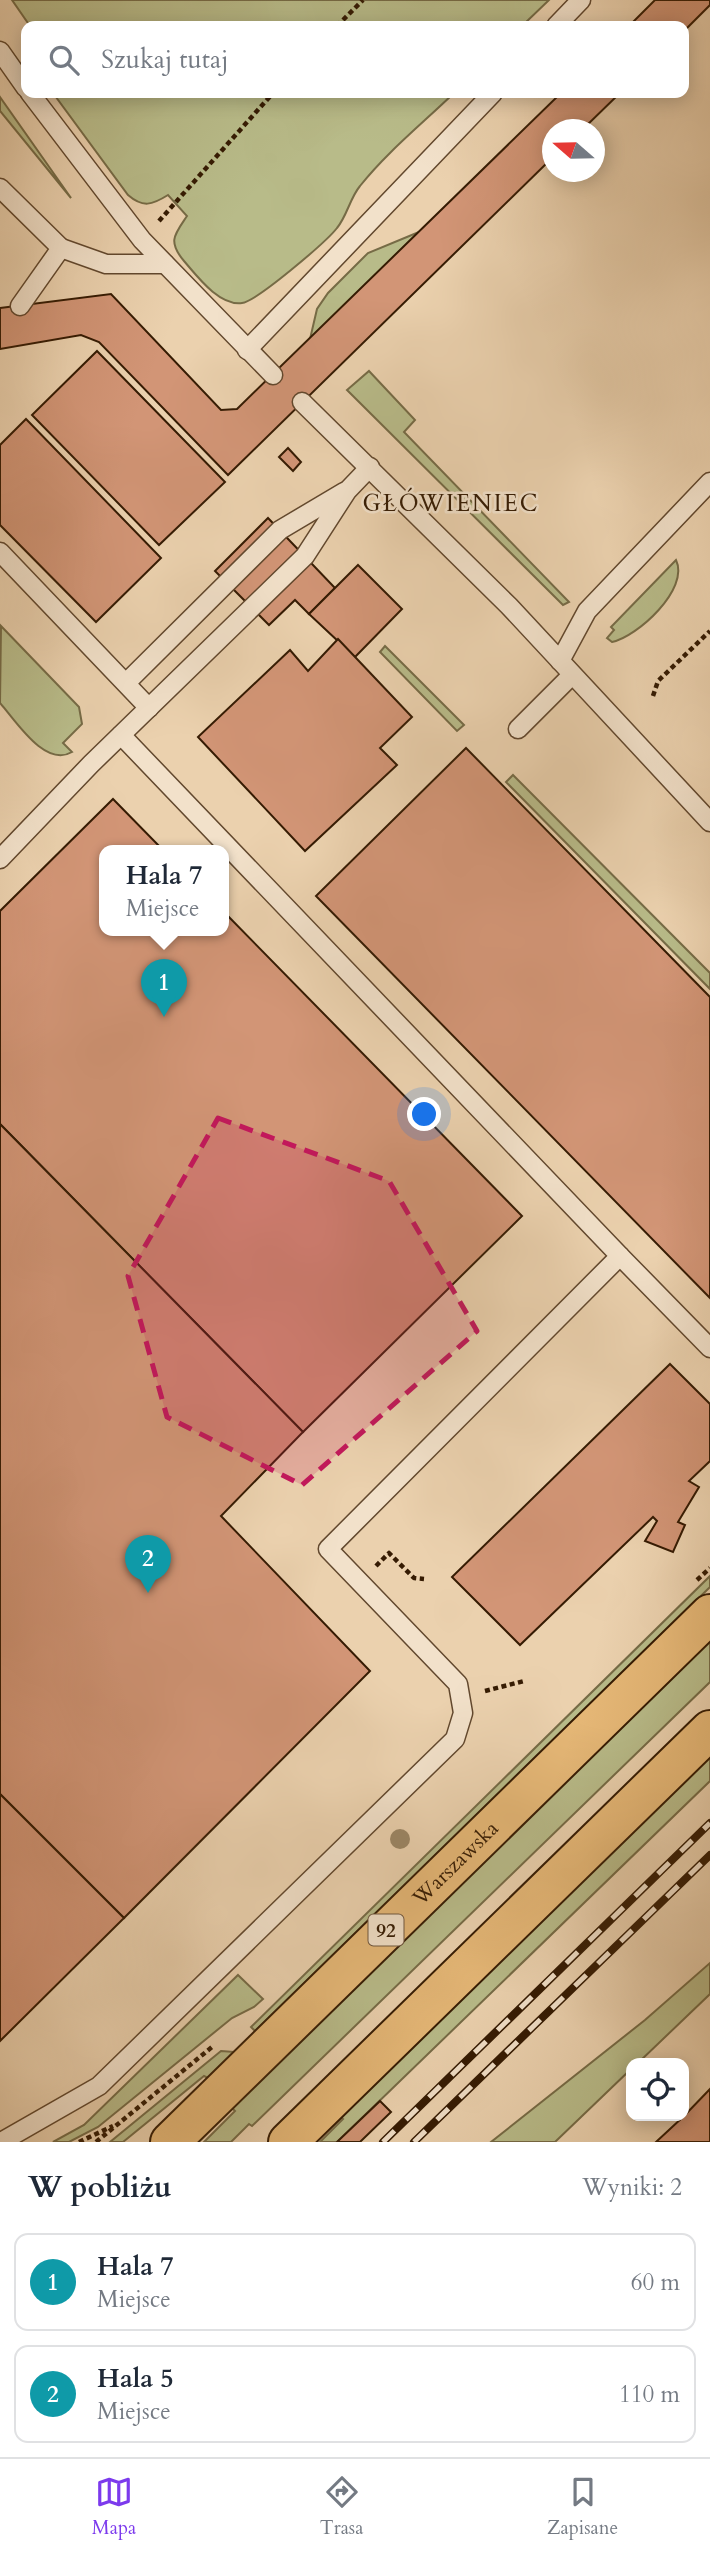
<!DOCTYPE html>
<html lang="pl">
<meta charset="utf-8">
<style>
:root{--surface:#fff;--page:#f2f2f3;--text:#1f2937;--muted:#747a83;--line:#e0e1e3;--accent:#7c3aed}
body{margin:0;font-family:Cardo,serif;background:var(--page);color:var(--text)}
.controls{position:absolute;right:21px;bottom:21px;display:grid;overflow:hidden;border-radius:14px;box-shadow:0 4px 18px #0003}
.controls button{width:63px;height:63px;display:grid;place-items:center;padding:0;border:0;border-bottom:2px solid var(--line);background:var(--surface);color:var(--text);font:35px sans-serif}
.compass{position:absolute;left:542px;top:119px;width:63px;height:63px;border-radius:50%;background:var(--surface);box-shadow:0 4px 18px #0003;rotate:290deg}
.you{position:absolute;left:425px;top:1115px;width:24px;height:24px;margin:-18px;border:5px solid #fff;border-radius:50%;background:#1a73e8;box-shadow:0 0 0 10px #1a73e833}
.badge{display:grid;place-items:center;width:46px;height:46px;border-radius:50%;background:var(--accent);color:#fff;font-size:23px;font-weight:700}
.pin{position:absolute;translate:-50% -58px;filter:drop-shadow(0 2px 4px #0008)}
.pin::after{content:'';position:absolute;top:37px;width:24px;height:21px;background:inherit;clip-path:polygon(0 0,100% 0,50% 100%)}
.popup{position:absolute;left:99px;top:845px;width:130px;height:91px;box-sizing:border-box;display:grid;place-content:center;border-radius:14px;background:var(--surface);filter:drop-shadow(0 2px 5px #0005);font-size:23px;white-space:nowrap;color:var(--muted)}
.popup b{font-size:26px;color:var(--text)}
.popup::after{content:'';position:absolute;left:50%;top:100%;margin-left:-14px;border:14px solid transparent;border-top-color:var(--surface)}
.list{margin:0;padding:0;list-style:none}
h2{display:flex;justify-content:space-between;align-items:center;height:91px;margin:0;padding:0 28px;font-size:30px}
h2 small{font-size:23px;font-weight:400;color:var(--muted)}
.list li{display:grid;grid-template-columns:46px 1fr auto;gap:21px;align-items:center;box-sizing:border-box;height:98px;margin:0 14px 14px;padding:0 14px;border:2px solid var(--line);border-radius:14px}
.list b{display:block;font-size:26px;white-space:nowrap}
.list p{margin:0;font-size:23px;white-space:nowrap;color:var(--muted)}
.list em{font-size:23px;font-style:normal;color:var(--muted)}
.icon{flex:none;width:38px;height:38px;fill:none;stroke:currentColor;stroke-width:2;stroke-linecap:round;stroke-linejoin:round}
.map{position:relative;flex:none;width:710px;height:2142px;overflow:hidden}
.search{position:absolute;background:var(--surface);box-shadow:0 4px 18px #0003;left:21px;right:21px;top:21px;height:77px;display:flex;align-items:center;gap:18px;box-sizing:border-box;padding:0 24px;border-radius:14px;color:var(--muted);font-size:26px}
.sheet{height:315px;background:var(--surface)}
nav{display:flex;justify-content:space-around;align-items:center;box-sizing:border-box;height:98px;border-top:2px solid var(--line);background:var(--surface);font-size:19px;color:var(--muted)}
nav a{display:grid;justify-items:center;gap:4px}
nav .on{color:var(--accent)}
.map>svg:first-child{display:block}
</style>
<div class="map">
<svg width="710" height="2142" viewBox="0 0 710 2142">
<rect width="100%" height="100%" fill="#ebd1ae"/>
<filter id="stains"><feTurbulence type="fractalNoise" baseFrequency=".00286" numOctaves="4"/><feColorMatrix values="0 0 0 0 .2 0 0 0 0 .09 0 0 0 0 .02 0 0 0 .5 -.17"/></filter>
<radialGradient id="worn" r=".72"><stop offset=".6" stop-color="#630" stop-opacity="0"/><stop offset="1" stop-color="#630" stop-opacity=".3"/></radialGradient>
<g fill="#b8bb89" stroke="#766b46" stroke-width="2">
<path d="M 12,0 L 549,0 L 522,26 L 30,26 Z"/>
<path d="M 53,93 L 454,93 C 423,123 387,152 360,186 C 350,198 347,216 337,228 C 326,242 257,301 242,303 C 219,306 197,276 184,261 C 167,241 175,234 187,216 L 168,195 C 152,205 143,208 128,195 Z"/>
<path d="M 0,97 L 71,198 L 0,111 Z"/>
<path d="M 419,232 L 310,339 L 317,309 L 328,293 L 368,253 Z"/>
<path d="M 369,371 L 415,420 L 404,432 L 569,602 L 563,605 L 347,390 Z"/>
<path d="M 676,560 C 690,589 637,637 612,642 L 607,638 L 614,630 L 611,627 Z"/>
<path d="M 1,626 L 79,707 L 82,724 L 63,743 L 72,752 C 45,768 16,721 0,703 Z"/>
<path d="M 385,646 L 464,725 L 457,731 L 380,652 Z"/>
<path d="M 513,775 L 710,973 L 710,989 L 506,782 Z"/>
<path d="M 710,1576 L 710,1587 L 255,2031 L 251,2027 Z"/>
<path d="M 710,1641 L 710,1682 L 252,2126 L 249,2124 L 231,2142 L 204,2142 L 235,2111 L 232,2108 Z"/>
<path d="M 710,1756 L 710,1781 L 337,2142 L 320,2142 L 343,2119 L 341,2117 Z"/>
<path d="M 710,1963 L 710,1994 L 638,2063 L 631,2063 L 631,2069 L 555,2142 L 491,2142 L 645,2020 Z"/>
<path d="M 238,1975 L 263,1999 L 254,2007 L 232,2018 L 98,2127 L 69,2142 L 53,2142 L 84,2125 Z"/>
<path d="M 221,2051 L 235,2052 L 208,2078 L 204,2076 L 123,2142 L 110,2142 Z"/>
</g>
<g fill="#d29576" stroke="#351b03" stroke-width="2">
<path d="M 655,0 L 710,0 L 710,5 L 684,31 L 684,26 L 629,26 Z"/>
<path d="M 561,93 L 620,93 L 582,130 L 552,130 L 552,158 L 228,475 L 99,342 L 81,335 L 0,349 L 0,308 L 111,294 L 221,410 L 237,409 Z"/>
<path d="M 97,351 L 225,482 L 159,545 L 32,415 Z"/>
<path d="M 26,419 L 161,558 L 96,622 L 0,525 L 0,445 Z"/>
<path d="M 288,448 L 301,462 L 293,471 L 279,457 Z"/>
<path d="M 268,518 L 335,588 L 309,614 L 295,600 L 269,625 L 215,571 Z"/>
<path d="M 358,565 L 402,609 L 355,657 L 309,614 Z"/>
<path d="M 338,639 L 412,717 L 380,748 L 397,765 L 305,851 L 198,737 L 290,650 L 308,671 Z"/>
<path d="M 466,748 L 710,997 L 710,1298 L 316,896 Z"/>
<path d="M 113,799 L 164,851 L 104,851 L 104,931 L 224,931 L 224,912 L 522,1216 L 303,1432 L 0,1124 L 0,911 Z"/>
<path d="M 0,1124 L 303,1432 L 221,1516 L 370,1671 L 124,1918 L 0,1794 Z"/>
<path d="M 670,1364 L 710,1404 L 710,1461 L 689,1481 L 699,1487 L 678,1522 L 685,1525 L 673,1552 L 645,1541 L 657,1521 L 653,1517 L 520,1645 L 452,1577 Z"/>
<path d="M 0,1794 L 124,1918 L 0,2041 Z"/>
<path d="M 710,2089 L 710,2142 L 656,2142 L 684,2116 Z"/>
<path d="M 380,2101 L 391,2112 L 360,2142 L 337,2142 Z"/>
</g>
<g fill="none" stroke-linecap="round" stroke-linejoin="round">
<defs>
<g id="service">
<path d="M 556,26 L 581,0"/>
<path d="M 0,51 L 26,88"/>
<path d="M 30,93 L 142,240 L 273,375"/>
<path d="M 0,188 L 61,248 L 20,306"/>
<path d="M 61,248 L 106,264 L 165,264"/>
<path d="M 247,350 L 493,93"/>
<path d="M 302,402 L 509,606 L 710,822"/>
<path d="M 0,552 L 149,708"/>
<path d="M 560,661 L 587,611 L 710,482"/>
<path d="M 127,682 L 280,530 L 344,492"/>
<path d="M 518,729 L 572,675"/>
<path d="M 0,859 L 91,764 L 305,556 L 347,491 L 370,467"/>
<path d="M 620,1256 L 710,1348"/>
<path d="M 1,2142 L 99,2086 L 455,1739 L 463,1713 L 458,1684 L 328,1549 L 620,1256 L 121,735"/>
</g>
<g id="primary">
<path id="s1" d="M 170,2142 L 710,1614"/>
<path d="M 288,2142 L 710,1730"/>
</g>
</defs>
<use href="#service" stroke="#62482e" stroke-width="21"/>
<use href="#primary" stroke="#351b03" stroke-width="42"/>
<g stroke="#351b03" stroke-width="4.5" stroke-dasharray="5 3.5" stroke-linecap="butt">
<path d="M 337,26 L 363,0"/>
<path d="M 159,221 L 273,93"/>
<path d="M 653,696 L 658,681 L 710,631"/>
<path d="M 376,1566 L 389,1553 L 414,1578 L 424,1579"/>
<path d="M 697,1580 L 710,1568"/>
<path d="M 485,1691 L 524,1681"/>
<path d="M 79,2142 L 113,2126"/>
<path d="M 96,2142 L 212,2047"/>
</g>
<use href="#service" stroke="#f2e1ca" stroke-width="18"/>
<use href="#primary" stroke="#e6b877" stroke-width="38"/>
<defs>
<g id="rail">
<path d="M 383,2142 L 710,1823"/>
<path d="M 414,2142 L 710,1855"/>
</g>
</defs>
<use href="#rail" stroke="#351b03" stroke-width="8"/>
<use href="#rail" stroke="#f2e1ca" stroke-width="5" stroke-dasharray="16" stroke-linecap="butt"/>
</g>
<circle fill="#9c8766" cx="400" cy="1839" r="10"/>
<path fill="#c2185b" fill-opacity="0.2" stroke="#c2185b" stroke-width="5" stroke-dasharray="14 9" stroke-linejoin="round" d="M 218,1118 L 389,1181 L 477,1331 L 302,1485 L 167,1417 L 128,1276 Z"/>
<g text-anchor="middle" stroke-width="5" stroke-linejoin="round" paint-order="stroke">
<rect fill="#f2e1ca" stroke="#6e563f" stroke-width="2" x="368.5" y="1914.5" width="35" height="31" rx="5"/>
<g font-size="19" font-weight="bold" fill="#351b03">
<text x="386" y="1937">92</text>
</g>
<g font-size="21" fill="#351b03" stroke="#f2e1ca">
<text dy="7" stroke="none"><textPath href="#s1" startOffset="399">Warszawska</textPath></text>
</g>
<g font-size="23" letter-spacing="2" fill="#351b03" stroke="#f2e1ca">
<text x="451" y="511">GŁÓWIENIEC</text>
</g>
</g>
<rect width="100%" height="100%" filter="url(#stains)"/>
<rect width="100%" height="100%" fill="url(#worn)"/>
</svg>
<div class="controls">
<button><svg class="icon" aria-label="locate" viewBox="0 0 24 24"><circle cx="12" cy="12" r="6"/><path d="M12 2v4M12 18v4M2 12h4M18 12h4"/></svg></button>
</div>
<svg class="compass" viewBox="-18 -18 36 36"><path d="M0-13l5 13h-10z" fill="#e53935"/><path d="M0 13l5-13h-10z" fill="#747a83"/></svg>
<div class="you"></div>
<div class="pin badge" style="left:164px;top:1017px;background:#0f9aa8">1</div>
<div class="popup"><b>Hala 7</b>Miejsce</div>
<div class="pin badge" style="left:148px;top:1593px;background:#0f9aa8">2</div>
<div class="search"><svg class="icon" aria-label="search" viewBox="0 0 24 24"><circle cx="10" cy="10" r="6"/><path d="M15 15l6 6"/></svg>Szukaj tutaj</div>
</div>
<section class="sheet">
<h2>W pobliżu<small>Wyniki: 2</small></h2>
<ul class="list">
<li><span class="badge" style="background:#0f9aa8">1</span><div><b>Hala 7</b><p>Miejsce</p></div><em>60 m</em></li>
<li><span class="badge" style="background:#0f9aa8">2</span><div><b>Hala 5</b><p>Miejsce</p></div><em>110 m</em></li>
</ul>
</section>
<nav>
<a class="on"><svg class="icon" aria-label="map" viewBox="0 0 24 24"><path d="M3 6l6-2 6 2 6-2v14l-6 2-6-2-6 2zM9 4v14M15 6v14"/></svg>Mapa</a>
<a><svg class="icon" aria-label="directions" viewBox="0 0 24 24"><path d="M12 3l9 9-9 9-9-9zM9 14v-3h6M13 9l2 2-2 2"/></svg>Trasa</a>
<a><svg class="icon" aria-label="saved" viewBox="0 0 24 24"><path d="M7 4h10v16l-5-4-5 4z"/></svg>Zapisane</a>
</nav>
